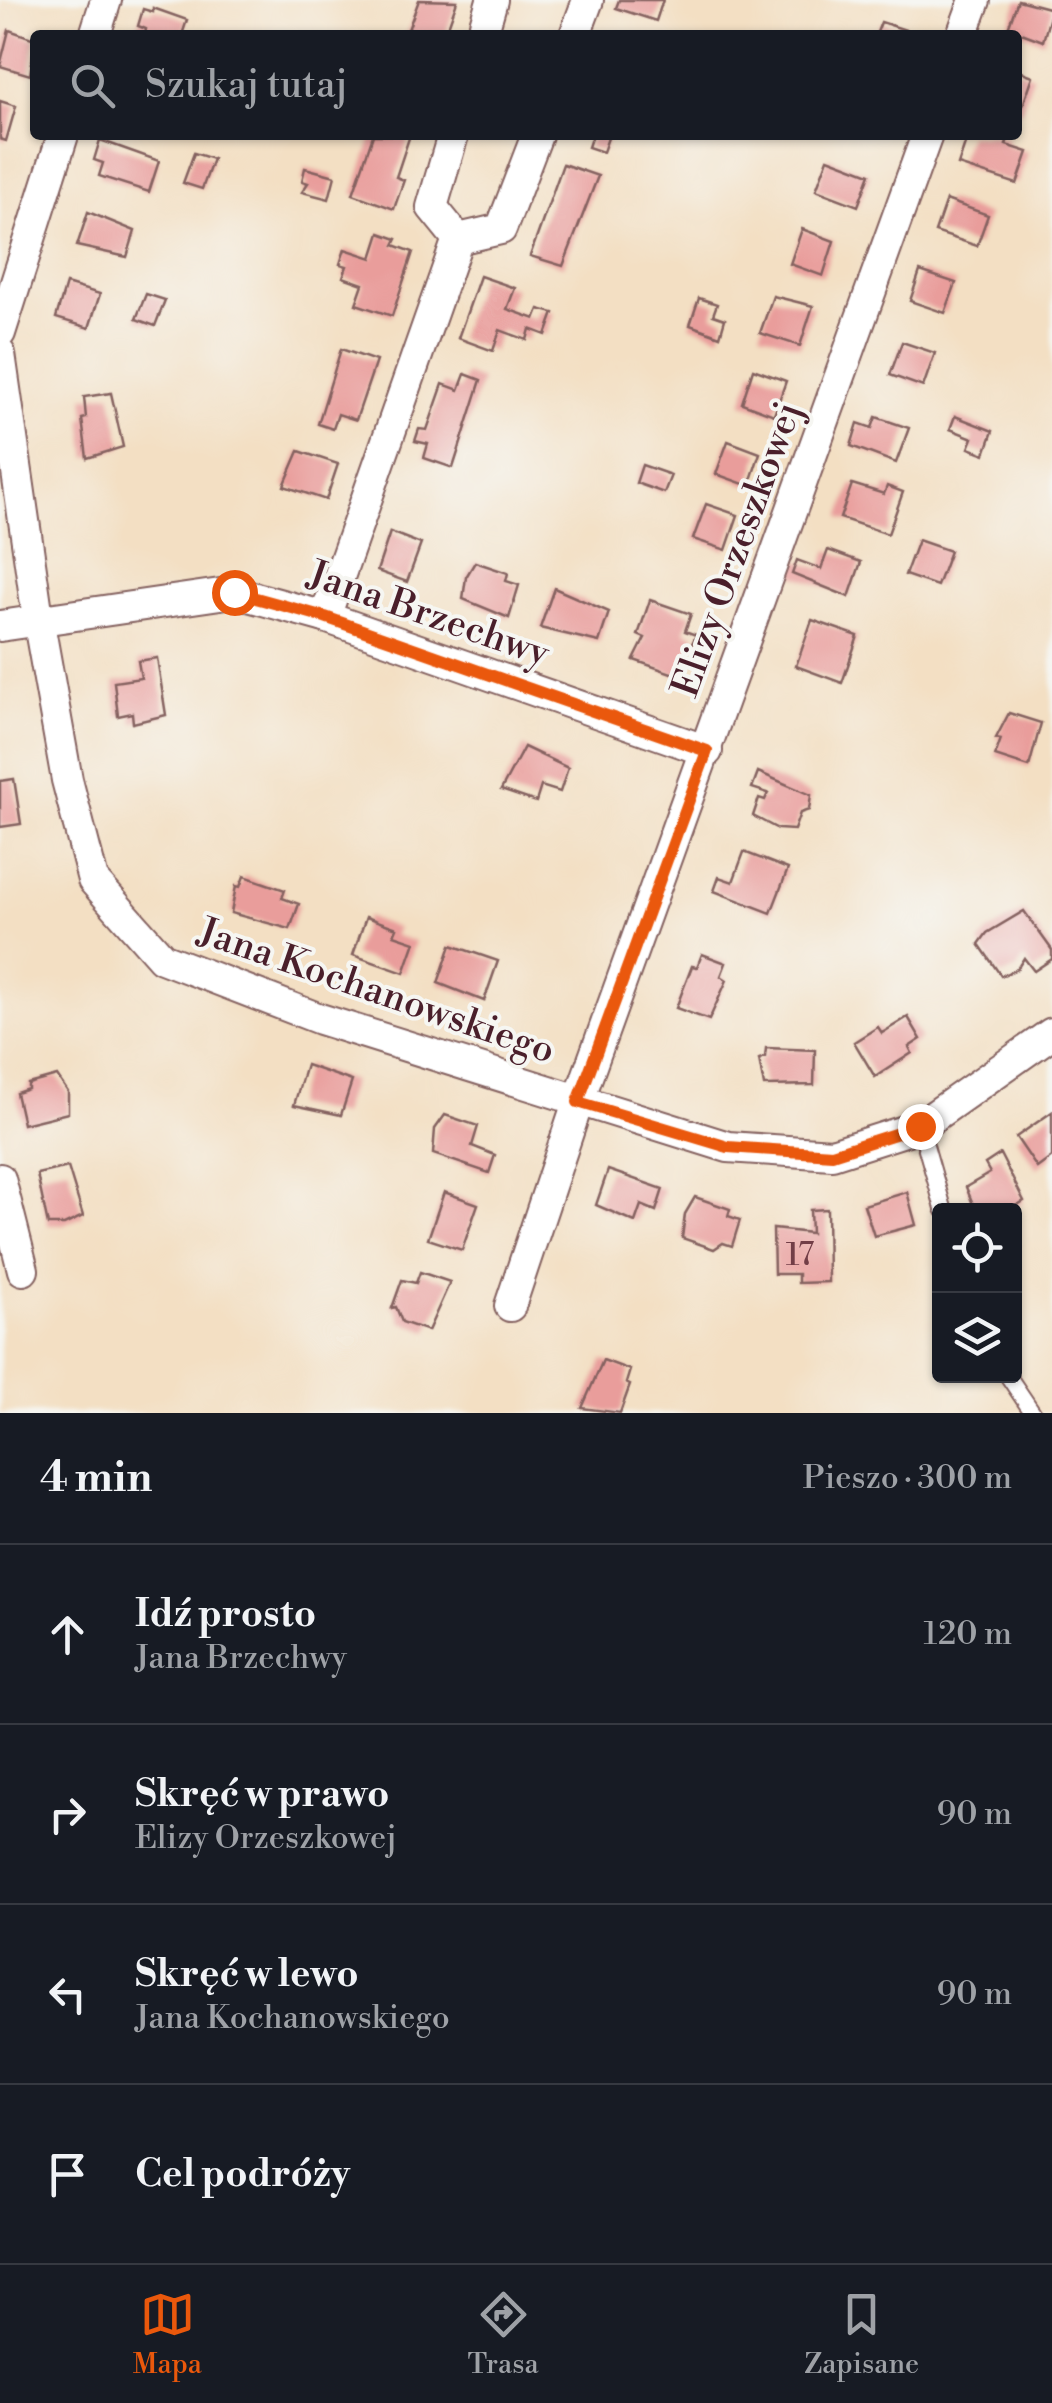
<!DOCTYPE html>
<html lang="pl">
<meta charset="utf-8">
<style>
:root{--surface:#171b24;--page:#242831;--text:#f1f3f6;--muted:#9ea1a6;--line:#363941;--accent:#ea580c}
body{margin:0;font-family:"Libre Bodoni",serif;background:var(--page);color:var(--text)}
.controls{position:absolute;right:30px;bottom:30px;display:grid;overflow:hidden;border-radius:10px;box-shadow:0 2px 8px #0004}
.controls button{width:90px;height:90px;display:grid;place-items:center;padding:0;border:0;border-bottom:2px solid var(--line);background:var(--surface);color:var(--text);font:50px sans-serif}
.stop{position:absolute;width:30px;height:30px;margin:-22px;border:8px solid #ea580c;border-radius:50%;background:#fff}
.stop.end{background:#ea580c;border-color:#fff;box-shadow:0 2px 10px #0008}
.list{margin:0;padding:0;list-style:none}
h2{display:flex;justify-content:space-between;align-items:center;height:130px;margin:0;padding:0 40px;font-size:42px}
h2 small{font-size:32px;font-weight:400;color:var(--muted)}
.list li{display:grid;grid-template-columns:65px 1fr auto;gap:30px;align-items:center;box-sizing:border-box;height:180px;padding:0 40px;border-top:2px solid var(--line)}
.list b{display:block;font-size:38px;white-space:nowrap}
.list p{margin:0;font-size:32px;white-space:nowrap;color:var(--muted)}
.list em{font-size:32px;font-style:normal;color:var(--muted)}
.icon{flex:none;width:55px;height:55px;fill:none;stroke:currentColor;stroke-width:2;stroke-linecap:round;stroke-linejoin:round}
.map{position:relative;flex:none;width:1052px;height:1413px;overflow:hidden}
.search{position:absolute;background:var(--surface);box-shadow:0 2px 8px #0004;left:30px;right:30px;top:30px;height:110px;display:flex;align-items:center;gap:25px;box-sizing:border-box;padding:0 35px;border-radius:10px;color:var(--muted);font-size:38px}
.sheet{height:850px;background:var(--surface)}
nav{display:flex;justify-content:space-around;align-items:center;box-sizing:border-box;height:140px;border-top:2px solid var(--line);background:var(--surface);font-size:28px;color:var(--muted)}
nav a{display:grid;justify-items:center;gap:5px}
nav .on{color:var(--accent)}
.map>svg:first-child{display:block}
</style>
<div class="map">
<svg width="1052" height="1413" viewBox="0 0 1052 1413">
<rect width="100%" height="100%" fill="#f6f6f2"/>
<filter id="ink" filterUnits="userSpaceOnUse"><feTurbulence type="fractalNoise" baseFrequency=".01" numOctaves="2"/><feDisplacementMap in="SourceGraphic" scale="20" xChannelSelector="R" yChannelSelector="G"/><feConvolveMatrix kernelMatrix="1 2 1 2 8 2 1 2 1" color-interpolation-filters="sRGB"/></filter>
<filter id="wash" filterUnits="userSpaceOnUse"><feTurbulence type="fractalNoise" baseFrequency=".0048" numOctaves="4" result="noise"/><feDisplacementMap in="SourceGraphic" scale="40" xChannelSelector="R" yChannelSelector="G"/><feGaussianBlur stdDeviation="2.25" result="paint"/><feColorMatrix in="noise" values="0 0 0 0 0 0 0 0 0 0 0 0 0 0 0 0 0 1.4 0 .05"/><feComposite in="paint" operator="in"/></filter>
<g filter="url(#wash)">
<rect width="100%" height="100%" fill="#f3dfc3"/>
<g id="blocks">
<g fill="#e99d9b">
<path d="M 419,0 L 457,1 L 445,35 L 406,35 Z"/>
<path d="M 619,0 L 663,0 L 656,21 L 616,8 Z"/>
<path d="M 1018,0 L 1052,9 L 1043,41 L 1008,28 Z"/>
<path d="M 153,8 L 187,20 L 182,35 L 145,35 L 146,29 L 138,26 L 143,9 L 153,12 Z"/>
<path d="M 881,22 L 918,34 L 918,35 L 876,35 Z"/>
<path d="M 9,30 L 35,39 L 30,75 L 0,66 Z"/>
<path d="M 1017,70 L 1033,76 L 1021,111 L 1017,110 Z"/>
<path d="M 0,101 L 16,106 L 6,141 L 0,139 Z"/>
<path d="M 373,135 L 410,135 L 396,177 L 404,180 L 394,209 L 353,194 Z"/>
<path d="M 592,135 L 609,135 L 603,152 L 588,147 Z"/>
<path d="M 968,135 L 996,135 L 1008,139 L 1006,145 L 1028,152 L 1017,184 L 958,165 Z"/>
<path d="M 100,140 L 159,161 L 149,192 L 99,176 L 103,163 L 94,160 Z"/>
<path d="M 194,153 L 213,159 L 202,189 L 183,183 Z"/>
<path d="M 828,158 L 870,174 L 858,206 L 816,190 Z"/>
<path d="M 563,164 L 598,176 L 563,266 L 530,256 Z"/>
<path d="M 305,168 L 335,176 L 329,199 L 302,192 L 308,183 L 302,181 Z"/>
<path d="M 946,200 L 988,215 L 977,246 L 935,232 Z"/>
<path d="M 88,212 L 135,231 L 127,257 L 77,246 Z"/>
<path d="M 802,229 L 834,241 L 823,276 L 790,264 Z"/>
<path d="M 380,233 L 397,239 L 394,245 L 413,252 L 392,316 L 356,304 L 363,284 L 343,277 L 347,266 L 340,264 L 345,249 L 372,258 Z"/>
<path d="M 920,271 L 956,283 L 945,313 L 910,301 Z"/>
<path d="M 480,276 L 515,288 L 507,309 L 535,319 L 539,309 L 554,313 L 546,335 L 530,329 L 527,340 L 500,330 L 493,351 L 458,338 Z"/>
<path d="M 66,284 L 100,294 L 89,328 L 56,318 Z"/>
<path d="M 146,294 L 165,300 L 155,326 L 136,319 Z"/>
<path d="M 773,296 L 813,306 L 800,346 L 760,333 Z"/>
<path d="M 699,298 L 717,304 L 713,315 L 725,319 L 720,336 L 690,325 Z"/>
<path d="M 902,342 L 935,353 L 923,387 L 890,375 Z"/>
<path d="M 341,349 L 376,361 L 356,420 L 338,414 L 333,429 L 318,424 Z"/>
<path d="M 753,369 L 786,381 L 774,415 L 742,403 Z"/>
<path d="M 465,374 L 481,380 L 453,468 L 424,458 L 428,444 L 415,441 L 419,429 L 427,430 L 443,384 L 459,390 Z"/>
<path d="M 111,393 L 123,447 L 87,458 L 82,419 L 86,418 L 84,397 Z"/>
<path d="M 955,416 L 993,431 L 985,454 L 969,448 L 973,438 L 950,429 Z"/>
<path d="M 876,417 L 909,428 L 896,463 L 851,446 L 858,423 L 872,428 Z"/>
<path d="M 728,441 L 760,453 L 749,486 L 716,474 Z"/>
<path d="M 299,451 L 338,464 L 326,500 L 284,486 Z"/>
<path d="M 642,465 L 671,475 L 664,493 L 636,483 Z"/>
<path d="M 852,484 L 884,494 L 887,486 L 903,492 L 888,534 L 840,518 Z"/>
<path d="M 706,504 L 738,515 L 726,550 L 693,539 Z"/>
<path d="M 390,532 L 421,544 L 407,582 L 377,571 Z"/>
<path d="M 918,540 L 950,551 L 937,586 L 905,575 Z"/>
<path d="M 828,550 L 861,562 L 849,597 L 792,574 L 797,560 L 821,569 Z"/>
<path d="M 475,562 L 508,573 L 506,581 L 519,585 L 509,618 L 463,599 L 466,577 Z"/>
<path d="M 554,588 L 609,612 L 599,642 L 540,628 Z"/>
<path d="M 650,600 L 691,614 L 685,631 L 696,635 L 677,675 L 634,660 L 645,638 L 638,635 Z"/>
<path d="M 812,620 L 858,636 L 842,683 L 796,666 Z"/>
<path d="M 157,658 L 166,715 L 133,723 L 132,713 L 118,716 L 114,682 L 141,678 L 138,661 Z"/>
<path d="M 1009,713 L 1041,723 L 1029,767 L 995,756 L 1001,739 L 996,738 Z"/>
<path d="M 524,747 L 568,768 L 560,792 L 541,786 L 536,802 L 501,790 Z"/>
<path d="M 758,772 L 811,795 L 809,810 L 800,813 L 794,830 L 778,829 L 753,816 L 759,798 L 765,800 L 768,793 L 752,788 Z"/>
<path d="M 14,779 L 21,824 L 0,827 L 0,781 Z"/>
<path d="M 744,852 L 788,869 L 771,913 L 714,891 L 719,877 L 733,882 Z"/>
<path d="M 244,876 L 285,890 L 282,898 L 299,904 L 290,929 L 231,913 L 236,886 L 240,887 Z"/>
<path d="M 1024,911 L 1052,950 L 1052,959 L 1034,971 L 1024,958 L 1017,969 L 1001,976 L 979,944 L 987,933 Z"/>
<path d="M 366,917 L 397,928 L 394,935 L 415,942 L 404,973 L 353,955 Z"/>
<path d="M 451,945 L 498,961 L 484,1001 L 438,983 Z"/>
<path d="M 702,954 L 726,963 L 721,976 L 727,980 L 709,1020 L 676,1008 L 692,966 L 697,967 Z"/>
<path d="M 908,1017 L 921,1039 L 909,1047 L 912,1053 L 875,1077 L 854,1042 L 878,1027 L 882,1033 Z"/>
<path d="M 766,1048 L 815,1050 L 814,1085 L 764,1086 L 759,1059 L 765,1057 Z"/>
<path d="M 306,1065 L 352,1081 L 341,1115 L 294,1105 Z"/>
<path d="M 57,1076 L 68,1092 L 68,1113 L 23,1124 L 16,1093 L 28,1089 L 28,1084 Z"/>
<path d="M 1052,1112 L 1052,1157 L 1037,1168 L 1016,1137 Z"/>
<path d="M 445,1115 L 478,1126 L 472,1146 L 495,1155 L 489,1173 L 433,1154 L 435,1129 Z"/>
<path d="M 1000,1154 L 1024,1201 L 1009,1210 L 975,1209 L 966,1187 L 990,1173 L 985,1164 Z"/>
<path d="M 68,1167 L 83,1216 L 64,1225 L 48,1225 L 37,1174 Z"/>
<path d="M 608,1170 L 663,1189 L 656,1211 L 641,1205 L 635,1222 L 596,1205 Z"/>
<path d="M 444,1192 L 478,1204 L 462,1250 L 428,1239 Z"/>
<path d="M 907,1192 L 916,1225 L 874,1236 L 864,1205 Z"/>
<path d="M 695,1197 L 730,1209 L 728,1216 L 740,1220 L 732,1246 L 723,1243 L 714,1249 L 682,1238 L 685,1214 Z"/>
<path d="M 827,1209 L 828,1282 L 798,1283 L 798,1274 L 774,1274 L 773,1229 L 811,1233 L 810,1210 Z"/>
<path d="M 420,1272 L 450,1282 L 428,1331 L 402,1322 L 396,1307 L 392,1308 L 402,1280 L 416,1283 Z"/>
<path d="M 603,1360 L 630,1370 L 626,1383 L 630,1385 L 620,1413 L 582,1408 Z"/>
</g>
</g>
</g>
<g filter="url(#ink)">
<use href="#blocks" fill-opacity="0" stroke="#856260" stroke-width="2.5"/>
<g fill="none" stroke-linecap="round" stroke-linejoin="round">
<defs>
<g id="lane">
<path d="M 920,1126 L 944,1210"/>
<path d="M 1008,1376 L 1033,1413"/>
</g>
<g id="street">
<path d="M 95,35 L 106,0"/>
<path d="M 482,35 L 492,0"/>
<path d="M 575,35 L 588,0"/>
<path d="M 962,35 L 975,0"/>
<path d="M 453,135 L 432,207 L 458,239 L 501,229 L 537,135"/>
<path d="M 0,333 L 63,135"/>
<path d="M 0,354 L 38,618 L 67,780 L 93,880 L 162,958 L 320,1019 L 728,1147 L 832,1154 L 920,1126 L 1052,1033"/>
<path d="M 325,617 L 458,239"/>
<path d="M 0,626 L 234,592 L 325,617 L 707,751"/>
<path d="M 0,1179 L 23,1270"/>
<path d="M 510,1306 L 578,1102 L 927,135"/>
</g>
</defs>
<use href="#lane" stroke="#856260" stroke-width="19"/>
<use href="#street" stroke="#856260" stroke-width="34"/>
<use href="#lane" stroke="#fff" stroke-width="15"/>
<use href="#street" stroke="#fff" stroke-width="30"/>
</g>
</g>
<g fill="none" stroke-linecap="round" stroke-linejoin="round" filter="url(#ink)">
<path stroke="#ea580c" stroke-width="12" d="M 234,592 L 325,617 L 707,751 L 578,1102 L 728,1147 L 832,1154 L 920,1126"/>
</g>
<g text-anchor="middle" stroke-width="8" stroke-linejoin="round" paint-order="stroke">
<g font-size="32" fill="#723e47">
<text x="800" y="1265">17</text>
</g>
<g font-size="38" fill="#4a1f2b" stroke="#f6f6f2">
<text transform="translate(736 549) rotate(-70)" y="13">Elizy Orzeszkowej</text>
<text transform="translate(429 613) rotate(19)" y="13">Jana Brzechwy</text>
<text transform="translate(377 990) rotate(19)" y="13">Jana Kochanowskiego</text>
</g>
</g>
</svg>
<div class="controls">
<button><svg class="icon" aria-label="locate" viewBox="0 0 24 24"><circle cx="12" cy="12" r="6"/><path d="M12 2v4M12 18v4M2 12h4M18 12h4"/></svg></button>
<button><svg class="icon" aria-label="layers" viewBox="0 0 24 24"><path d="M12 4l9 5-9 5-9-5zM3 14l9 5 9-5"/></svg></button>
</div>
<div class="stop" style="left:234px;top:592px"></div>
<div class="stop end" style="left:920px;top:1126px"></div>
<div class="search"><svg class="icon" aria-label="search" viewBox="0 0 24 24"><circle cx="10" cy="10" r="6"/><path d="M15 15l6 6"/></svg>Szukaj tutaj</div>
</div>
<section class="sheet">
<h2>4 min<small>Pieszo · 300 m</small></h2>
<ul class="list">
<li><svg class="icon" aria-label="ahead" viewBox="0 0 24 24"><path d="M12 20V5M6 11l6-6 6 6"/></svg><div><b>Idź prosto</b><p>Jana Brzechwy</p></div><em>120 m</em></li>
<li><svg class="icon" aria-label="right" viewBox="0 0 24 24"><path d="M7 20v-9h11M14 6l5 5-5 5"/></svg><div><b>Skręć w prawo</b><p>Elizy Orzeszkowej</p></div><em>90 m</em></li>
<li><svg class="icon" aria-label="left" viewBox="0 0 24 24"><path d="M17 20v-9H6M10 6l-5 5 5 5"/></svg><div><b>Skręć w lewo</b><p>Jana Kochanowskiego</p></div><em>90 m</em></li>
<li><svg class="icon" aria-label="arrive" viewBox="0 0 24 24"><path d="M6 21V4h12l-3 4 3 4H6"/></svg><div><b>Cel podróży</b></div></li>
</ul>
</section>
<nav>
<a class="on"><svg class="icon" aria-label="map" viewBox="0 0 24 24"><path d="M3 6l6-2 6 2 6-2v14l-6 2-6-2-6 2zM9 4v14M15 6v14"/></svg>Mapa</a>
<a><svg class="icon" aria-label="directions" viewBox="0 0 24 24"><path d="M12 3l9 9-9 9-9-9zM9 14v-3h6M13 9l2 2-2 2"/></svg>Trasa</a>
<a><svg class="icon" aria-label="saved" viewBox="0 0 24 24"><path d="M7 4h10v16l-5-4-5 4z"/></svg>Zapisane</a>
</nav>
